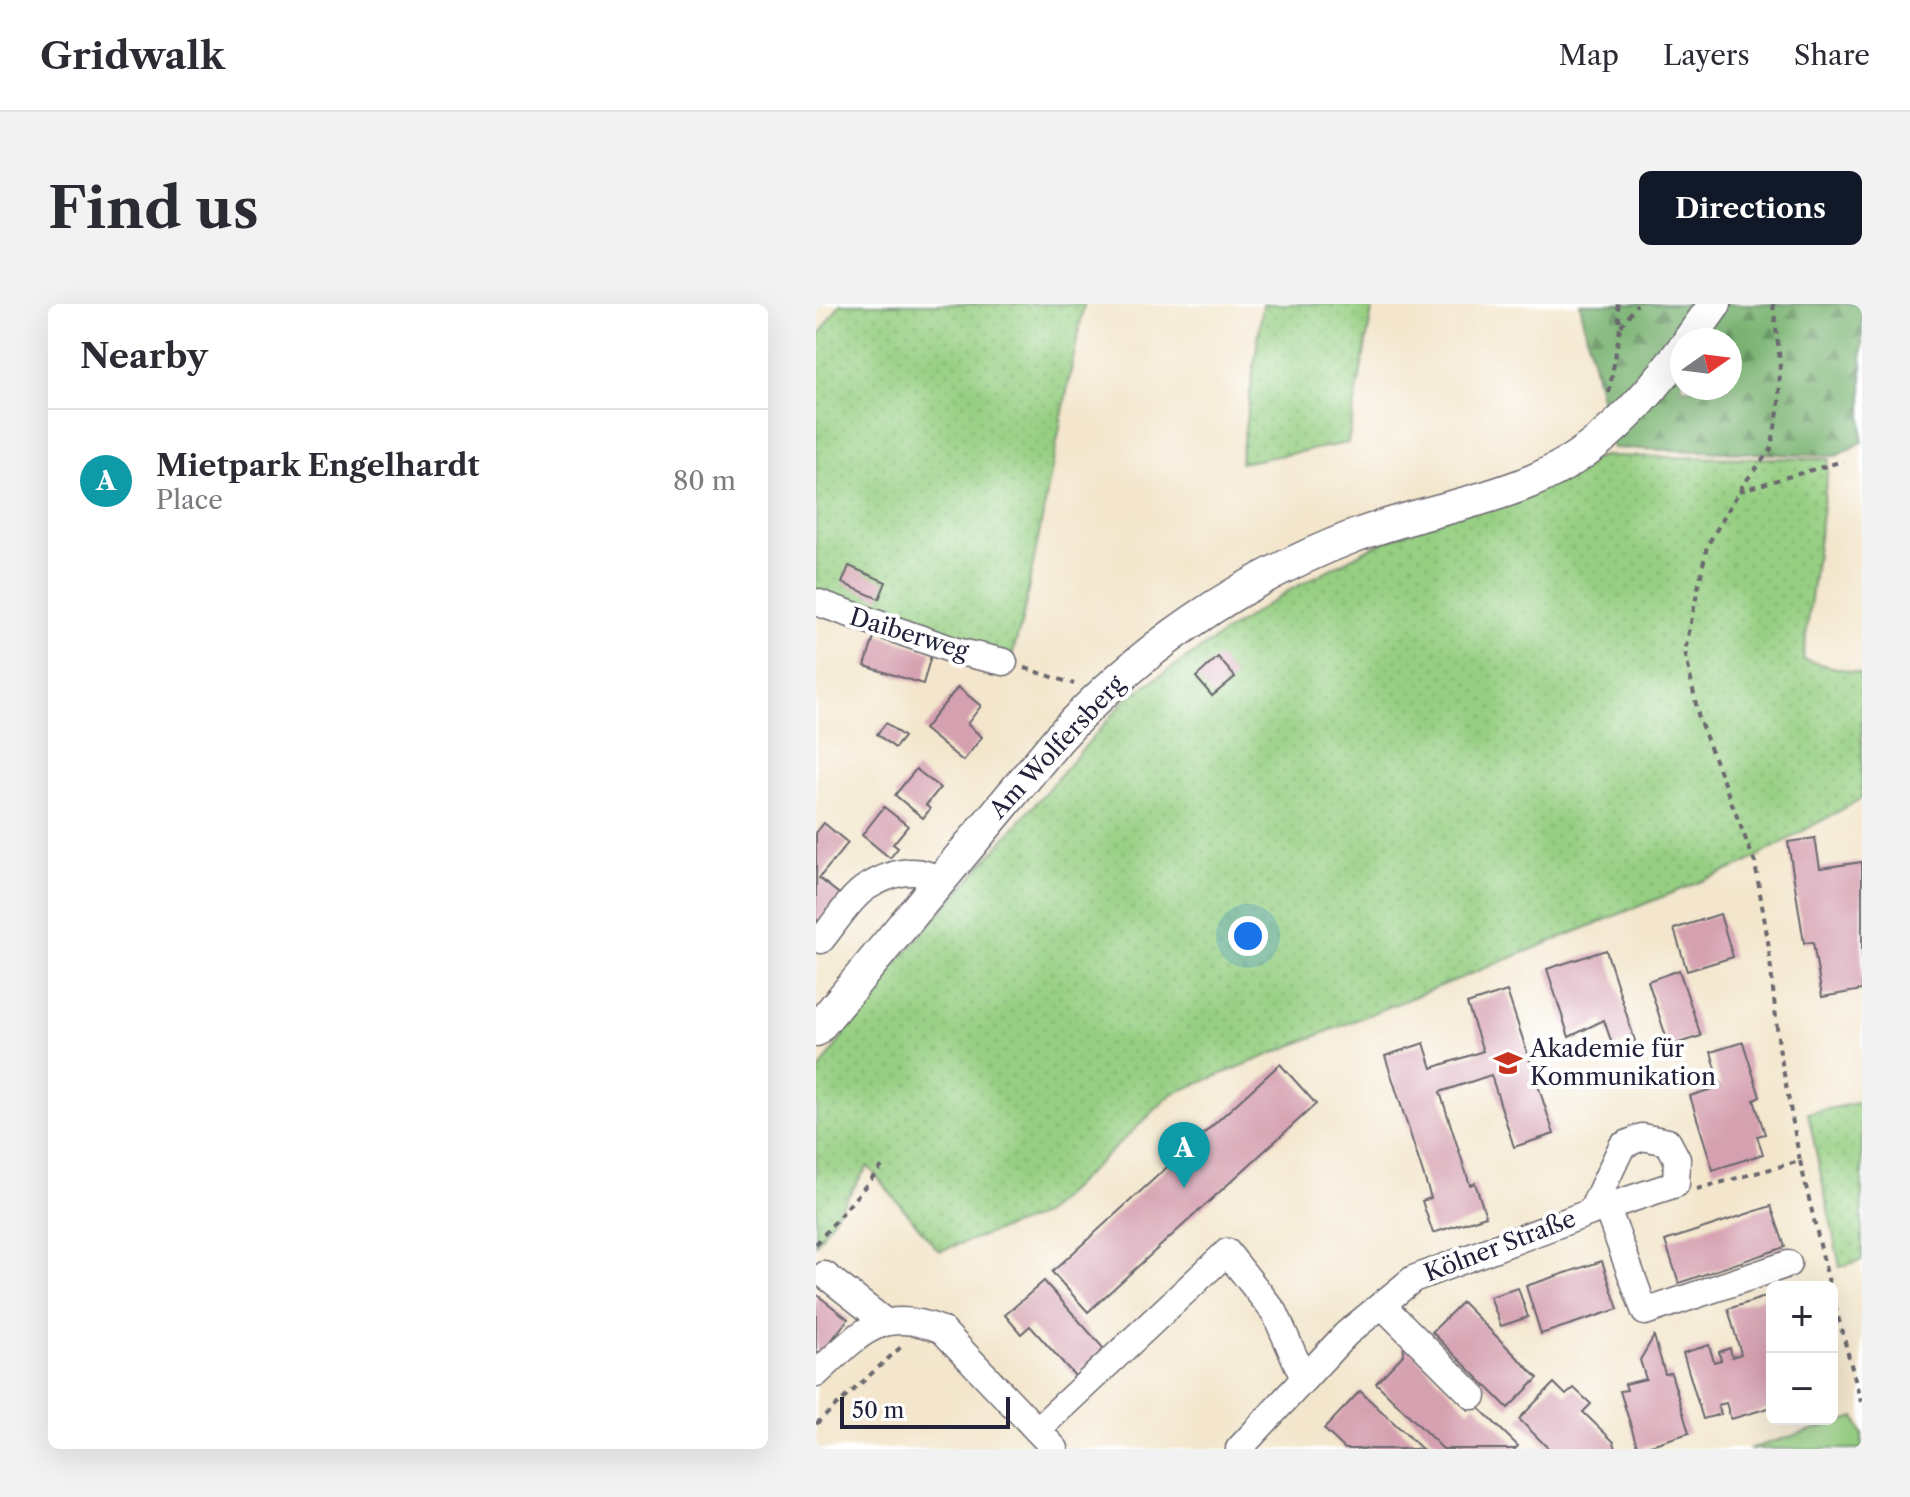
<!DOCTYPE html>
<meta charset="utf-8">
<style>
:root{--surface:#fff;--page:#f2f2f3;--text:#2b2b33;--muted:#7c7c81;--line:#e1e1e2;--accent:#111827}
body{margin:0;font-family:"Libre Caslon Text",serif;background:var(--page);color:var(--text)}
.controls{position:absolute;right:24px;bottom:24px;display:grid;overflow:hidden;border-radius:12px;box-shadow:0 8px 32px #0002}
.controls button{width:72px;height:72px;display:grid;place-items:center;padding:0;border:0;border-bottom:2px solid var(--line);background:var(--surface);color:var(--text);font:40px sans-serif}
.compass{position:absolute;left:854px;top:24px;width:72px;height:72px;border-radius:50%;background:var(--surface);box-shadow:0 8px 32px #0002;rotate:76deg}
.scale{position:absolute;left:24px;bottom:20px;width:170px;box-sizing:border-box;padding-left:8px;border:4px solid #22223b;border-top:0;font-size:22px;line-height:28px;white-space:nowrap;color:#22223b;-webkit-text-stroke:6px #fff;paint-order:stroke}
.you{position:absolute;left:432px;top:632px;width:28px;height:28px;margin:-20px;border:6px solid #fff;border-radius:50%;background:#1a73e8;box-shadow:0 0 0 12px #1a73e833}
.badge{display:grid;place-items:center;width:52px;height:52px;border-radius:50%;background:var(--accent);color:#fff;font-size:26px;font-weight:700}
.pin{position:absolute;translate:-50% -66px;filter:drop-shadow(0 2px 4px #0008)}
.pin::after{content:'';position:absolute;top:42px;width:28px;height:24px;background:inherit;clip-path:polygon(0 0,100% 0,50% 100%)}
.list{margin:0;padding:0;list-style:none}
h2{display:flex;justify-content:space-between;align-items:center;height:104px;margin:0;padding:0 32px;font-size:34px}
h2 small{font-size:26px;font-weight:400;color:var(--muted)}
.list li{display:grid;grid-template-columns:52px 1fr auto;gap:24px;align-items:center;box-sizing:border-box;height:144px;padding:0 32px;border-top:2px solid var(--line)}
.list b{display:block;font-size:30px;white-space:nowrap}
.list p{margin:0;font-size:26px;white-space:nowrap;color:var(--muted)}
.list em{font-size:26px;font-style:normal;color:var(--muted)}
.map{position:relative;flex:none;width:1046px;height:1145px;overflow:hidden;border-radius:12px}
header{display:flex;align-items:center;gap:48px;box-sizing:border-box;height:112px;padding:0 40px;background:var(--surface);border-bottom:2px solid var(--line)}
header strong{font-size:38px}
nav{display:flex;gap:44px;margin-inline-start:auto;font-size:28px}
.intro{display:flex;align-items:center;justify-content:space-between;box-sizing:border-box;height:192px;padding:0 48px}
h1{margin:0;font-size:56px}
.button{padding:20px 36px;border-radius:12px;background:var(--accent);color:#fff;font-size:28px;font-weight:700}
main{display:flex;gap:48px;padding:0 48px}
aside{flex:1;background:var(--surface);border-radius:12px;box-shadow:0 8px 32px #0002}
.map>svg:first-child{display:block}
</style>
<header>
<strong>Gridwalk</strong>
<nav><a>Map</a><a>Layers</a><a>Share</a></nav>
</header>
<div class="intro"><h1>Find us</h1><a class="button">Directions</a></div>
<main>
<aside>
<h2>Nearby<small></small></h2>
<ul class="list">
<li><span class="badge" style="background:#0f9aa8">A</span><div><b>Mietpark Engelhardt</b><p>Place</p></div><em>80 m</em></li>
</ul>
</aside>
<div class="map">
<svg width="1046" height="1145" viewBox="0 0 1046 1145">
<defs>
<pattern id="forest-firs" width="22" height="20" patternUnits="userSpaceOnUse" patternTransform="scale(2)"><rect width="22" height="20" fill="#78b270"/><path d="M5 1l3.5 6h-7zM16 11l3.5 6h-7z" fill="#62905d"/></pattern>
<pattern id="park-dots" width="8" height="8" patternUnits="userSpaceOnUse" patternTransform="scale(2)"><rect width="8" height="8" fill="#96cf82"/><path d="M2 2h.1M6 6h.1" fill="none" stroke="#81b171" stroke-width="1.8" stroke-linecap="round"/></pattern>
</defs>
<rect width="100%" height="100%" fill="#fff"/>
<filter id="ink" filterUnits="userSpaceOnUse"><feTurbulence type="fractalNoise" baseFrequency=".0125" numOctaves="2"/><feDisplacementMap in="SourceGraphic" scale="16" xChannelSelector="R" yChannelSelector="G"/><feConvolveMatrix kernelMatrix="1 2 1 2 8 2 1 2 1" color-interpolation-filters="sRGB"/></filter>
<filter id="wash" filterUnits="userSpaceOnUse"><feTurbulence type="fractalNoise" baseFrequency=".006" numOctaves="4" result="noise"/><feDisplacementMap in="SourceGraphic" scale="32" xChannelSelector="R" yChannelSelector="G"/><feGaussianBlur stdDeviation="1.8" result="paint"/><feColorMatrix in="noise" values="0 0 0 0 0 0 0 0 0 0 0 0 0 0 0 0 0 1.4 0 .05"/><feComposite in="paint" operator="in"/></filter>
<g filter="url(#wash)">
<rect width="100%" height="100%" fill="#f3e6cc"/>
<path fill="#96cf82" stroke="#5c785e" stroke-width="2" d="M 1039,1113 L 1046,1130 L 1046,1145 L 933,1145 Z"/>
<path fill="url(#forest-firs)" stroke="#4d6a56" stroke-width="2" fill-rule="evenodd" d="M 764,0 L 1046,0 L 1046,138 L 1020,152 L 796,144 ZM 866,36 L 914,36 L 914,84 L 866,84 Z"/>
<g fill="url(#park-dots)" stroke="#5c785e" stroke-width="2">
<path d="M 24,0 L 268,0 L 206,317 L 193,362 L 0,300 L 0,36 Z"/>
<path d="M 447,0 L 557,0 L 532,139 L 424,159 Z"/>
<path d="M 786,152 L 1013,155 L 987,356 L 1046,370 L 1046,494 L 928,560 L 356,790 L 227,911 L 123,947 L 52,862 L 0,940 L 0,771 L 63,679 L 312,393 L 470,288 L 560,241 Z"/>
<path d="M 1046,798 L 1046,956 L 1024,963 L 992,809 Z"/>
</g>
<g id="blocks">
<g fill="#d5a0b0">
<path d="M 33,262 L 70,278 L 63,295 L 26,279 Z"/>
<path d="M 59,330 L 116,348 L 107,380 L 49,362 Z"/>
<path d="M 402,353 L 419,373 L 396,392 L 380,373 Z"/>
<path d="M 142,383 L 165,402 L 151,420 L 166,433 L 147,457 L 108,425 Z"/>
<path d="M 70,419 L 88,433 L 79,444 L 61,430 Z"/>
<path d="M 100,465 L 124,484 L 110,501 L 114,505 L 107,514 L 79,491 Z"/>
<path d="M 68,503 L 92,522 L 77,540 L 82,544 L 74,554 L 46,531 Z"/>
<path d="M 8,519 L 32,539 L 3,574 L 27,593 L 5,619 L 0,615 L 0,529 Z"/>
<path d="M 999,534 L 1004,564 L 1046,558 L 1046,686 L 1006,693 L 997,638 L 988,639 L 972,538 Z"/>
<path d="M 904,610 L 917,653 L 871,667 L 858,625 Z"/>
<path d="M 790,646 L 819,737 L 797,743 L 788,716 L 753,733 L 731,665 Z"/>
<path d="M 863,666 L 885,732 L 853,742 L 832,677 Z"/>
<path d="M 691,687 L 738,830 L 698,843 L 675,771 L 624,788 L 654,881 L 659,879 L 670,912 L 617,929 L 606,897 L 615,894 L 569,752 L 608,739 L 616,764 L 667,747 L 651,700 Z"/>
<path d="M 927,738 L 944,793 L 938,796 L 949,830 L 941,832 L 947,850 L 897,866 L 874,792 L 905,782 L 895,748 Z"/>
<path d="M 464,760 L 500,800 L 272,1008 L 236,968 Z"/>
<path d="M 955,902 L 969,943 L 863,979 L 849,937 Z"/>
<path d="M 786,957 L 802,1005 L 725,1030 L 710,982 Z"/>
<path d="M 228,977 L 288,1045 L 259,1072 L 214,1022 L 205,1030 L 189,1011 Z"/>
<path d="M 702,984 L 712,1013 L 685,1022 L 674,993 Z"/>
<path d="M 0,990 L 32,1015 L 5,1050 L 0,1046 Z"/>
<path d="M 949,993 L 952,1003 L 956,1002 L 956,1103 L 915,1115 L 910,1099 L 902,1101 L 905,1110 L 887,1115 L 867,1049 L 893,1041 L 898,1058 L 905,1056 L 903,1048 L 914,1044 L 916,1053 L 925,1050 L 912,1005 Z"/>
<path d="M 646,998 L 722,1074 L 692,1104 L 616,1028 Z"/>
<path d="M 838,1032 L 849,1070 L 855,1069 L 873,1129 L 822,1145 L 804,1087 L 811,1086 L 809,1080 L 830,1075 L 824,1056 Z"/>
<path d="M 587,1035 L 605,1058 L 653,1106 L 659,1100 L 702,1142 L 699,1145 L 627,1145 L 560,1079 L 588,1050 Z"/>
<path d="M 738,1079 L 750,1091 L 758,1084 L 775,1100 L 767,1108 L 798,1138 L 800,1145 L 733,1145 L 703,1115 Z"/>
<path d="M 544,1087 L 606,1145 L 529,1145 L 508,1125 Z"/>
</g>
</g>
</g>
<g filter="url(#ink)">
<use href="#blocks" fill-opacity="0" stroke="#6b676e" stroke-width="2"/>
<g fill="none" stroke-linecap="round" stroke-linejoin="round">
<defs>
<g id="minor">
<path d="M 0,298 L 140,347 L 188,358"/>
<path d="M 0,633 L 5,636 C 18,621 34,593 51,583 C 72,570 102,560 122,577"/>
<path d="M 791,904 L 829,1008 L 972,960"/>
<path d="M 9,971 L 68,1017"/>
<path d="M 566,1001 L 657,1092"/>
<path d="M 0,1070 C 43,1031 64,1001 126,1026 L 239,1145"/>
<path d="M 221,1126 L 411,948 L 459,1009 L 488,1075"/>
<path d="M 423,1145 L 530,1030 L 597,975 L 775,908 L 860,880 L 861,855 L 852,838 L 826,833 L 806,842 L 775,908"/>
</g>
<g id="major">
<path d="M 873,36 L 899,0"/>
<path d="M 0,726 L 242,435 C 322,346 424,276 536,233 C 595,210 658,201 716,177 C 779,151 827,99 866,46"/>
</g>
</defs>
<use href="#minor" stroke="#6b676e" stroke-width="29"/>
<use href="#major" stroke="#6b676e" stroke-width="35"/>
<g stroke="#6b676e" stroke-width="4" stroke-dasharray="6 6" stroke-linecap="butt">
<path d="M 805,22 L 821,0"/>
<path d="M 793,89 L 804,24 L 802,0"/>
<path d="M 923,187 L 1027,157"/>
<path d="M 209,364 L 258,380"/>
<path d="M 984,857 L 1014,983"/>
<path d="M 881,885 L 984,857 L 963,743 L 952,637 L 939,559 L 883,415 L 869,347 L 891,242 L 927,181 L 955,145 L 963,102 L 964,57 L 957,0"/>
<path d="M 0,940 L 68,860"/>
<path d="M 1016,990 L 1045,1098"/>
<path d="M 0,1120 L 86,1042"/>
</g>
<use href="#minor" stroke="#fff" stroke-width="26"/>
<use href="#major" stroke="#fff" stroke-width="32"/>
</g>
</g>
<defs>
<symbol id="university-bare" viewBox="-9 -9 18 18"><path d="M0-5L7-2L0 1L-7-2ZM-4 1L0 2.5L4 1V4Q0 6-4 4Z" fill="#c8321e" stroke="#fff" stroke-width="2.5" paint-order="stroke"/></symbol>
</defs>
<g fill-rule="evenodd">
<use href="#university-bare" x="672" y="739" width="40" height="40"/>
</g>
<g text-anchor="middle" stroke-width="8" stroke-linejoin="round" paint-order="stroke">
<g font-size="24" fill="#22223b" stroke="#fff">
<text transform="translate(93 330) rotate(17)" y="8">Daiberweg</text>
<text transform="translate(241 443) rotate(-47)" y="8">Am Wolfersberg</text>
<text transform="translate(684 942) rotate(-21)" y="8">Kölner Straße</text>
</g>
<g font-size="24" fill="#22223b" stroke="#fff" text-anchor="start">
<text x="714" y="753">Akademie für<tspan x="714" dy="28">Kommunikation</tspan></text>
</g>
</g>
</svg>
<div class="controls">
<button>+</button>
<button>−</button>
</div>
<svg class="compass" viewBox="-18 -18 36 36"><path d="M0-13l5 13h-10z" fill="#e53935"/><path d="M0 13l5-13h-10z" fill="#7c7c81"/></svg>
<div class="scale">50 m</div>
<div class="you"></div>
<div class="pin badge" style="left:368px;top:884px;background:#0f9aa8">A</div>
</div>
</main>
